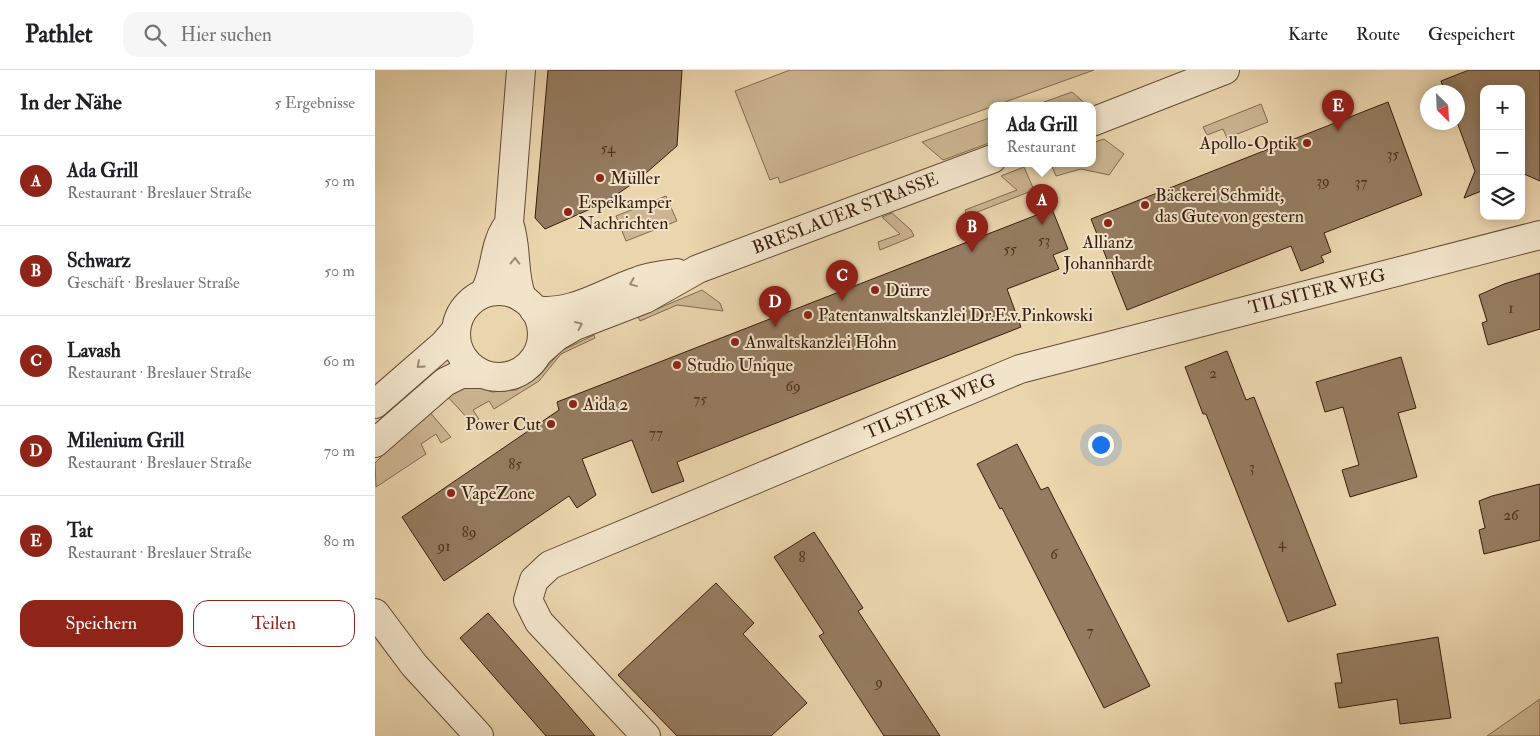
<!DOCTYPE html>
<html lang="de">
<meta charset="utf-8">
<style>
:root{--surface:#fff;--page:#f6f6f6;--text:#202124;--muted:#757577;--line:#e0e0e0;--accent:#8f2418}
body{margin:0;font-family:"IM FELL Double Pica",serif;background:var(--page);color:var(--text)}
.controls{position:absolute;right:15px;top:15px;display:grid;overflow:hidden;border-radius:10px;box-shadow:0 2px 12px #0003}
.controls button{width:45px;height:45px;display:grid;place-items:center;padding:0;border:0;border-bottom:1px solid var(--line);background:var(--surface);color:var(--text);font:25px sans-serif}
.compass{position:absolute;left:1045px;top:15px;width:45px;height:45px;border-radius:50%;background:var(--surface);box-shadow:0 2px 12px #0003;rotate:156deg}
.you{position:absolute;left:725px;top:374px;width:18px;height:18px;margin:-12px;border:4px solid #fff;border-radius:50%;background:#1a73e8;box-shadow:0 0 0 8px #1a73e833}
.badge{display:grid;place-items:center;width:32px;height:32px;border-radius:50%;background:var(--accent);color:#fff;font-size:16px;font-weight:700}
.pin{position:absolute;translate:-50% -41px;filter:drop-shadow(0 1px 2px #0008)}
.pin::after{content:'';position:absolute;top:26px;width:18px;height:15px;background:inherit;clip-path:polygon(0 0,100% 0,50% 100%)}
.popup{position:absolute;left:613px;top:32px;width:108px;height:65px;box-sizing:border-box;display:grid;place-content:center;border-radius:10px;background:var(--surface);filter:drop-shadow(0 1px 4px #0005);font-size:16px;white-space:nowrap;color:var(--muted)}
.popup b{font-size:19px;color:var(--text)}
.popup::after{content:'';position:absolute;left:50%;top:100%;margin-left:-10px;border:10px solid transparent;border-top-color:var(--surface)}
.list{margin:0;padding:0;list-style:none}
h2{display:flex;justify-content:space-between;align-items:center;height:65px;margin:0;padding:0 20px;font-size:21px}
h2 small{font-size:16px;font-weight:400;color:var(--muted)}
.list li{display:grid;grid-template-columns:32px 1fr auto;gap:15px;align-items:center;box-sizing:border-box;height:90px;padding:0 20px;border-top:1px solid var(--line)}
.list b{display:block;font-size:19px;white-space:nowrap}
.list p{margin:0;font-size:16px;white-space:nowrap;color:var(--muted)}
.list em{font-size:16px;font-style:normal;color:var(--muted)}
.actions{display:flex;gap:10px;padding:15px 20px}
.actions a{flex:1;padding:11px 0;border:1px solid var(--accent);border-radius:15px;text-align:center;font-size:18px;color:var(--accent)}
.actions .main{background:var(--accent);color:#fff}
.icon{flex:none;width:28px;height:28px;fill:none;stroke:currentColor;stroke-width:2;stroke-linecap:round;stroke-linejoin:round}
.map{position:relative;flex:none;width:1165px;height:666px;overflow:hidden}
header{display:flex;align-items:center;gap:30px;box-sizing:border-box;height:70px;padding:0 25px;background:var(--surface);border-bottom:1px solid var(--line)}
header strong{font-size:24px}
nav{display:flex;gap:28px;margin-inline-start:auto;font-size:18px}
.search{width:350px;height:45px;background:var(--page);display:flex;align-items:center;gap:12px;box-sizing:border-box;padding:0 18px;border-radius:15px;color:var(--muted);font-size:19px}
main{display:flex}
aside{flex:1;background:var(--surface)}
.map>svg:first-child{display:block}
</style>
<header>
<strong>Pathlet</strong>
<div class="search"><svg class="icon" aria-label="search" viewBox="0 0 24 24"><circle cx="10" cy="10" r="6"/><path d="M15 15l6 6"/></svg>Hier suchen</div>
<nav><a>Karte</a><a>Route</a><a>Gespeichert</a></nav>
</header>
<main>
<aside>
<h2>In der Nähe<small>5 Ergebnisse</small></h2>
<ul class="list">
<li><span class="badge">A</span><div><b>Ada Grill</b><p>Restaurant · Breslauer Straße</p></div><em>50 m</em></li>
<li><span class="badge">B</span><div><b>Schwarz</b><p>Geschäft · Breslauer Straße</p></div><em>50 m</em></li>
<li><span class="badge">C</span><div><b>Lavash</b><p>Restaurant · Breslauer Straße</p></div><em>60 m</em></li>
<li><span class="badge">D</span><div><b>Milenium Grill</b><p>Restaurant · Breslauer Straße</p></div><em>70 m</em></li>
<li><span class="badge">E</span><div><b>Tat</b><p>Restaurant · Breslauer Straße</p></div><em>80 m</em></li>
</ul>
<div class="actions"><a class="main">Speichern</a><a>Teilen</a></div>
</aside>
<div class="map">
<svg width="1165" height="666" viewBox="0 0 1165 666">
<rect width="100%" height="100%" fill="#ead5ad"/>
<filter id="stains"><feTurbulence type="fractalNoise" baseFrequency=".004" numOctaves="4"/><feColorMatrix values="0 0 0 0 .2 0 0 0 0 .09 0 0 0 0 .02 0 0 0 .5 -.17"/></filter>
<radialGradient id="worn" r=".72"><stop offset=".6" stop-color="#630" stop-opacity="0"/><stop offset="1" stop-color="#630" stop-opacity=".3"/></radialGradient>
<g fill="#ccb692" stroke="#82694f">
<path d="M 415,0 L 719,0 L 405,113 L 403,107 L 395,110 L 360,21 Z"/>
<path d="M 697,22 L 713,36 L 658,36 Z"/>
<path d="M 886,34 L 893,52 L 852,68 L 848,59 L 832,65 L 828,57 Z"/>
<path d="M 617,47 L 617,72 L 568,90 L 547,72 Z"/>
<path d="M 729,69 L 749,84 L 734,105 L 706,99 L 681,106 L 676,94 L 717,94 L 717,73 Z"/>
<path d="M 649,97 L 659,120 L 592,146 L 590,140 L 642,120 L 626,106 Z"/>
<path d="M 291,126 L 302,151 L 251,171 L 241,146 Z"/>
<path d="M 517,143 L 536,160 L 539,166 L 505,180 L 503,172 L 525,164 L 507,147 Z"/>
<path d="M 327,220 L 345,233 L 348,241 L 302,235 L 265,251 L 263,247 Z"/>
<path d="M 219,265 L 220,268 L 186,284 L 164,311 L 119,339 L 114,331 L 98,340 L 104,349 L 97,353 L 71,325 L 84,318 L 100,316 L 117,322 L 141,320 L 164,306 L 186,281 Z"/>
<path d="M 53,340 L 76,367 L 66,373 L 61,364 L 46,374 L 51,384 L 1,417 L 0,393 Z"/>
<path d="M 1165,629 L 1165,666 L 1112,666 Z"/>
</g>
<g fill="#957c60" stroke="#391c0c">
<path d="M 173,0 L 307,0 L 302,76 L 263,110 L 229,133 L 170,159 L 160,148 Z"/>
<path d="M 1094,0 L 1165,0 L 1165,111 L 1149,104 L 1146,105 L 1146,19 L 1109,19 L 1109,120 L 1089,128 L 1100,101 L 1082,52 L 1082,22 L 1070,22 L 1066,11 Z"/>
<path d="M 1013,32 L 1047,125 L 949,163 L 956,182 L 946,186 L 949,192 L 926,201 L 916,176 L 752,240 L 716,149 Z"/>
<path d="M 677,139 L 693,179 L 678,185 L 684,199 L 632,219 L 646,257 L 302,392 L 309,411 L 277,423 L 257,370 L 207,389 L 221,425 L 202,438 L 194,426 L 69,511 L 27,447 L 184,340 L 182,332 Z"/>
<path d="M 1165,203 L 1165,259 L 1113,275 L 1107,253 L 1112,251 L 1104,225 L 1129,214 Z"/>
<path d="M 852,281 L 871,330 L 879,327 L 961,535 L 913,552 L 831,344 L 828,344 L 810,297 Z"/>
<path d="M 1026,287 L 1041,338 L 1023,343 L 1042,407 L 975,427 L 967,400 L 984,395 L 968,337 L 950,342 L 941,312 Z"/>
<path d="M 642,374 L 666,420 L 673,417 L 775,616 L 729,638 L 627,438 L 625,439 L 602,394 Z"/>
<path d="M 1165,414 L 1165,470 L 1109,484 L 1104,460 L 1110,458 L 1104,431 L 1117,426 Z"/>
<path d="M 439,462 L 488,538 L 483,541 L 565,666 L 509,666 L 444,566 L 449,563 L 399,487 Z"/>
<path d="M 341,513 L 379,553 L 368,564 L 432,633 L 396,666 L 302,666 L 243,605 Z"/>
<path d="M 113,543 L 135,568 L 220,666 L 171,666 L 85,568 Z"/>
<path d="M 1063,567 L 1076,648 L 1025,654 L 1022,629 L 964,638 L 960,613 L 967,613 L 962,584 Z"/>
</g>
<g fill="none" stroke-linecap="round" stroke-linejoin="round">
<defs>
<g id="minor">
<path d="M 146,0 L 134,153 C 143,179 137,203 147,228"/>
<path d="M 717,52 L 850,0"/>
<circle cx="124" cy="264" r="43"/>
<path d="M 109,223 C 121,203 118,179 130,159"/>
<path d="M 159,240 C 197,246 229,222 263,211 C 275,206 289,205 302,203"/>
<path d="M 164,282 L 181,267 L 200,256 L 270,229 L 323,199 L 617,89"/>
<path d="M 0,334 L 69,274 L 80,261"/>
<path d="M 0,373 L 70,312 L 86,304 L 105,304"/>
<path d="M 271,666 L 164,552 L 153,530 L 159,510 L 175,495 L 645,299 L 1165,165"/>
</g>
<path id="tertiary" d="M 0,543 L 39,595 L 104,666"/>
</defs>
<use href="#minor" stroke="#654a34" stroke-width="30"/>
<use href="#tertiary" stroke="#654a34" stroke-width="30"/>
<use href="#minor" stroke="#f1e4ca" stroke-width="28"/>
<use href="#tertiary" stroke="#f1e4ca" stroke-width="28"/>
</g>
<defs><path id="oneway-chevron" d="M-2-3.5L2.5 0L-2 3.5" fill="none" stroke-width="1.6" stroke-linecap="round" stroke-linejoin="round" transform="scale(1.25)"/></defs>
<g stroke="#9e8a74">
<use href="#oneway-chevron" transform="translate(140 191) rotate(-89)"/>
<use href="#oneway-chevron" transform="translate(258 213) rotate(158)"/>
<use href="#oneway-chevron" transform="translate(204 255) rotate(-24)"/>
<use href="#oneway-chevron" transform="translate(45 295) rotate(138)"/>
</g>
<g fill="#8f2418" stroke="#f1e4ca" stroke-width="2">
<circle cx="932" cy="73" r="5"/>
<circle cx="225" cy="108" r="5"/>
<circle cx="770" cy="135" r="5"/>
<circle cx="193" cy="142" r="5"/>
<circle cx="733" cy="153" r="5"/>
<circle cx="500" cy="220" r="5"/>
<circle cx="433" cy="245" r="5"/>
<circle cx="360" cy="272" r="5"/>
<circle cx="302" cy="295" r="5"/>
<circle cx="198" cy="334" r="5"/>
<circle cx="176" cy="354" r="5"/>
<circle cx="76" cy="423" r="5"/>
</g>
<g text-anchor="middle" stroke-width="4" stroke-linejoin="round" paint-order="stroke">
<g font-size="15" fill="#503421">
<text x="233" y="83">54</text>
<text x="1018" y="89">35</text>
<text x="948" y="116">39</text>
<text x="986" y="117">37</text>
<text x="669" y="175">53</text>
<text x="635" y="184">55</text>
<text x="1136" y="243">1</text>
<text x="838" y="308">2</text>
<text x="418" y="321">69</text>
<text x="325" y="334">75</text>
<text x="281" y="368">77</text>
<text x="140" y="399">85</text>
<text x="877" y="402">3</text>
<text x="1136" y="450">26</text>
<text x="94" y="467">89</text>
<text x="907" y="478">4</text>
<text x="69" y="481">91</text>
<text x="679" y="489">6</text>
<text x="427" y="492">8</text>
<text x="715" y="566">7</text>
<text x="504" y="617">9</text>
</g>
<g font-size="18" fill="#391c0c" stroke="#f1e4ca" text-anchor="start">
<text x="922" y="79" text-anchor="end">Apollo-Optik</text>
<text x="235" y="114">Müller</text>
<text x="780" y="131">Bäckerei Schmidt,<tspan x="780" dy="21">das Gute von gestern</tspan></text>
<text x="203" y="138">Espelkamper<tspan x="203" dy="21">Nachrichten</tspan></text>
<text x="733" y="178" text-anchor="middle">Allianz<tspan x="733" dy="21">Johannhardt</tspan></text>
<text x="510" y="226">Dürre</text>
<text x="443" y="251">Patentanwaltskanzlei Dr.E.v.Pinkowski</text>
<text x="370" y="278">Anwaltskanzlei Hohn</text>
<text x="312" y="301">Studio Unique</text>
<text x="208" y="340">Aida 2</text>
<text x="166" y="360" text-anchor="end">Power Cut</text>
<text x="86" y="429">VapeZone</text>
</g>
<g font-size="18" fill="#391c0c" stroke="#f1e4ca">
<text transform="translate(470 143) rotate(-21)" y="6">BRESLAUER STRASSE</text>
<text transform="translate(942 221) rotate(-14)" y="6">TILSITER WEG</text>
<text transform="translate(555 336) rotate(-23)" y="6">TILSITER WEG</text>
</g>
</g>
<rect width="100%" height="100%" filter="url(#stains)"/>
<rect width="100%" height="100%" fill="url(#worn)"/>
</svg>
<div class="controls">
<button>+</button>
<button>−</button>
<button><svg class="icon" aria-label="layers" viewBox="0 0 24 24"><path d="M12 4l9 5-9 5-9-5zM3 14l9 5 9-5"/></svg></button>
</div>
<svg class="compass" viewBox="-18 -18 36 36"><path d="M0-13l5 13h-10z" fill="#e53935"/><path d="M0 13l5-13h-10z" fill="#757577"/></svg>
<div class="you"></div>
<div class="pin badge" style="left:667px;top:155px">A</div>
<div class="popup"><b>Ada Grill</b>Restaurant</div>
<div class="pin badge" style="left:597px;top:182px">B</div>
<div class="pin badge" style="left:467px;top:231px">C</div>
<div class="pin badge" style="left:400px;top:257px">D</div>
<div class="pin badge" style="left:963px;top:61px">E</div>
</div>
</main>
